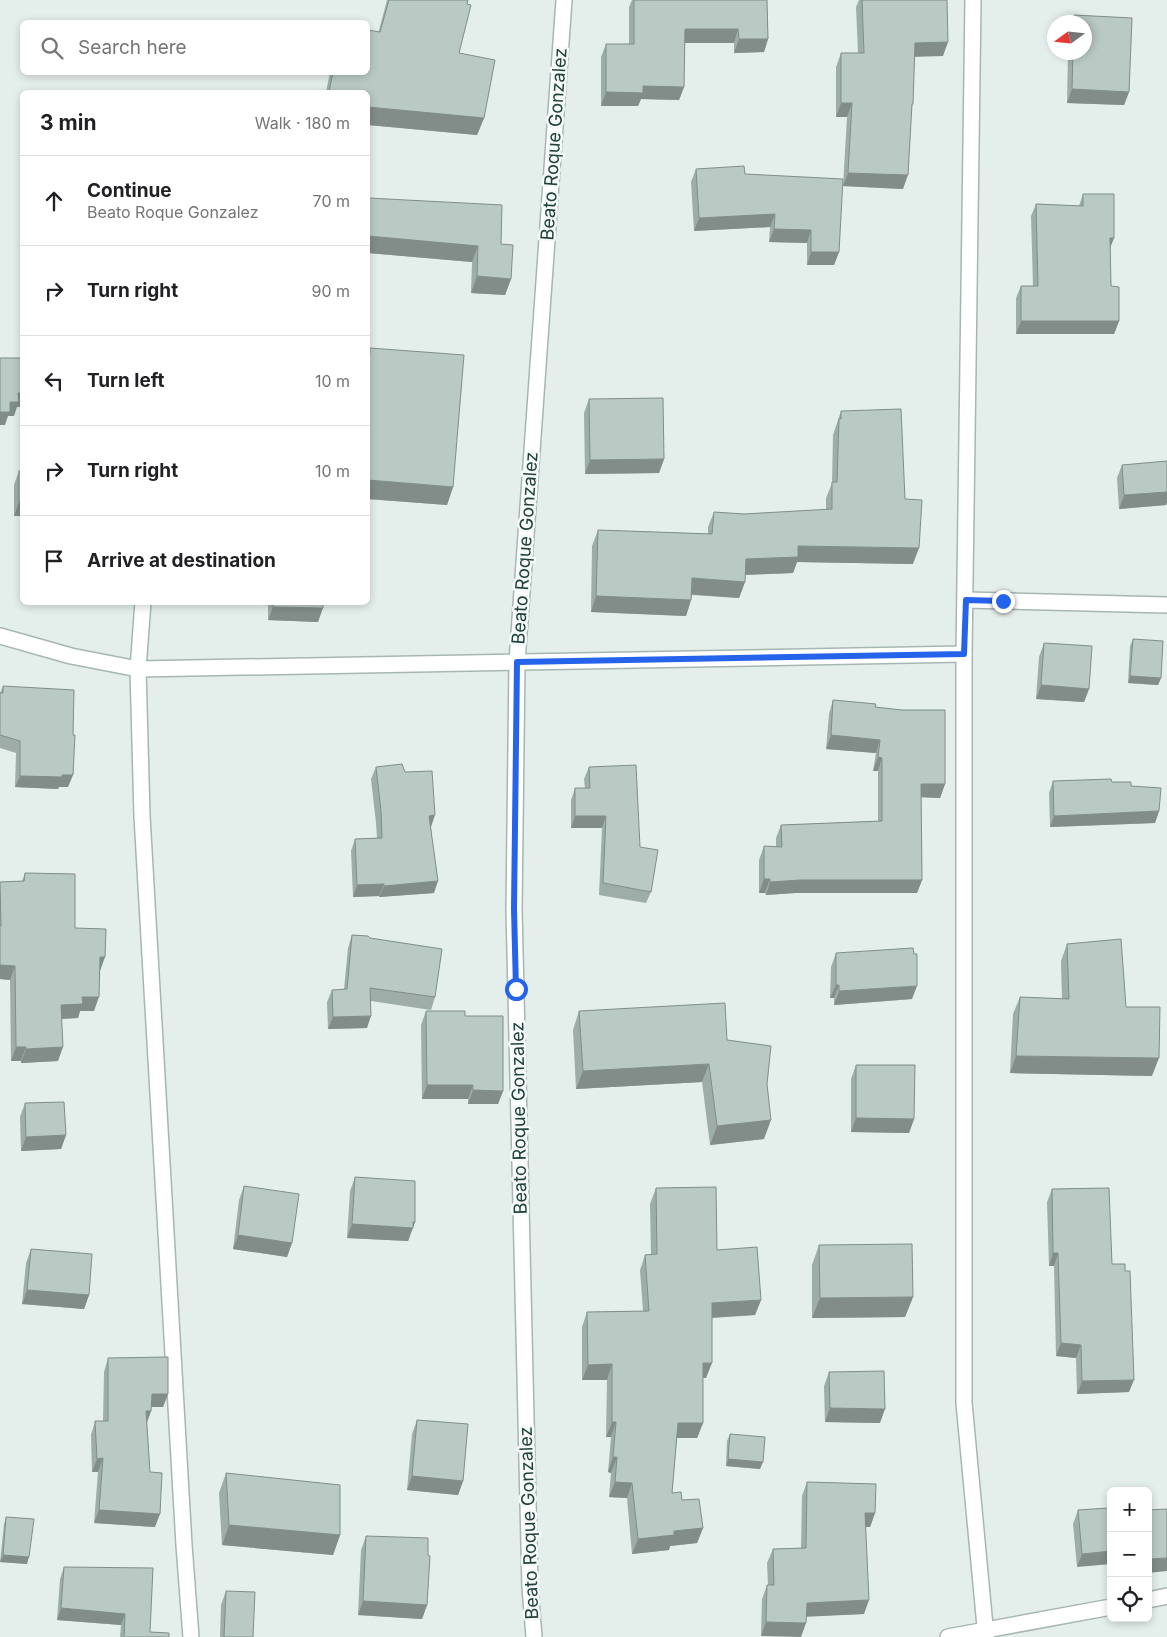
<!DOCTYPE html>
<meta charset="utf-8">
<style>
:root{--surface:#fff;--page:#f6f6f6;--text:#202124;--muted:#757577;--line:#e0e0e0}
body{margin:0;font-family:Inter,sans-serif;background:var(--page);color:var(--text)}
.controls{position:absolute;right:15px;bottom:15px;display:grid;overflow:hidden;border-radius:8px;box-shadow:0 2px 8px #0003}
.controls button{width:45px;height:45px;display:grid;place-items:center;padding:0;border:0;border-bottom:1px solid var(--line);background:var(--surface);color:var(--text);font:25px sans-serif}
.compass{position:absolute;left:1047px;top:15px;width:45px;height:45px;border-radius:50%;background:var(--surface);box-shadow:0 2px 8px #0003;rotate:255deg}
.stop{position:absolute;width:15px;height:15px;margin:-11px;border:4px solid #2563eb;border-radius:50%;background:#fff}
.stop.end{background:#2563eb;border-color:#fff;box-shadow:0 1px 5px #0008}
.list{margin:0;padding:0;list-style:none}
h2{display:flex;justify-content:space-between;align-items:center;height:65px;margin:0;padding:0 20px;font-size:21px}
h2 small{font-size:16px;font-weight:400;color:var(--muted)}
.list li{display:grid;grid-template-columns:32px 1fr auto;gap:15px;align-items:center;box-sizing:border-box;height:90px;padding:0 20px;border-top:1px solid var(--line)}
.list b{display:block;font-size:19px;white-space:nowrap}
.list p{margin:0;font-size:16px;white-space:nowrap;color:var(--muted)}
.list em{font-size:16px;font-style:normal;color:var(--muted)}
.icon{flex:none;width:28px;height:28px;fill:none;stroke:currentColor;stroke-width:2;stroke-linecap:round;stroke-linejoin:round}
.map{position:relative;flex:none;width:1167px;height:1637px;overflow:hidden}
.search{position:absolute;background:var(--surface);box-shadow:0 2px 8px #0003;left:20px;top:20px;width:350px;height:55px;display:flex;align-items:center;gap:12px;box-sizing:border-box;padding:0 18px;border-radius:8px;color:var(--muted);font-size:19px}
.panel{position:absolute;background:var(--surface);box-shadow:0 2px 8px #0003;left:20px;top:90px;width:350px;height:515px;border-radius:8px}
.map>svg:first-child{display:block}
</style>
<div class="map">
<svg width="1167" height="1637" viewBox="0 0 1167 1637">
<rect width="100%" height="100%" fill="#e4eeeb"/>
<g fill="none" stroke-linecap="round" stroke-linejoin="round">
<defs>
<g id="service">
<path d="M 1148,1600 L 1167,1596"/>
<path d="M 986,1630 L 1111,1607"/>
</g>
<g id="minor">
<path d="M 973,0 L 964,654 L 964,1403 L 986,1637"/>
<path d="M 966,600 L 1167,605"/>
<path d="M 143,602 L 138,669 L 142,816 L 184,1545 L 191,1637"/>
<path d="M 0,636 L 71,656 L 138,669 L 964,654"/>
<path d="M 948,1637 L 986,1630"/>
</g>
<path id="tertiary" d="M 534,1637 L 530,1587 L 514,909 L 517,662 L 564,0"/>
</defs>
<use href="#service" stroke="#a6b7b3" stroke-width="18"/>
<use href="#minor" stroke="#a6b7b3" stroke-width="18"/>
<use href="#tertiary" stroke="#a6b7b3" stroke-width="18"/>
<use href="#service" stroke="#fff" stroke-width="15"/>
<use href="#minor" stroke="#fff" stroke-width="15"/>
<use href="#tertiary" stroke="#fff" stroke-width="15"/>
</g>
<g fill="#9fada9">
<path d="M 387,0 L 468,0 L 459,53 L 484,118 L 477,135 L 368,125 L 368,92 L 326,92 L 330,72 L 368,72 Z"/>
<path d="M 632,0 L 767,0 L 768,39 L 764,52 L 734,53 L 734,43 L 685,43 L 684,87 L 679,100 L 641,99 L 638,106 L 601,106 L 601,57 L 606,44 L 629,44 L 629,7 Z"/>
<path d="M 859,0 L 947,0 L 943,56 L 915,56 L 912,109 L 903,189 L 843,186 L 847,117 L 836,117 L 836,67 L 841,53 L 858,53 L 856,7 Z"/>
<path d="M 1074,15 L 1132,18 L 1129,92 L 1124,105 L 1067,103 L 1068,52 L 1084,52 L 1084,22 L 1072,22 Z"/>
<path d="M 696,169 L 745,174 L 839,252 L 834,265 L 807,265 L 807,243 L 769,242 L 770,227 L 694,231 L 691,182 Z"/>
<path d="M 1083,194 L 1110,247 L 1111,286 L 1119,321 L 1114,334 L 1016,334 L 1016,298 L 1021,286 L 1033,286 L 1031,216 L 1036,204 L 1079,206 Z"/>
<path d="M 368,198 L 501,244 L 511,279 L 505,295 L 471,293 L 472,262 L 368,253 Z"/>
<path d="M 370,348 L 453,487 L 447,505 L 368,499 L 368,356 Z"/>
<path d="M 589,399 L 664,459 L 659,473 L 585,474 L 584,413 Z"/>
<path d="M 841,411 L 905,499 L 913,564 L 797,562 L 793,573 L 745,575 L 745,582 L 739,598 L 692,595 L 691,600 L 686,616 L 591,612 L 592,546 L 598,530 L 708,534 L 708,527 L 714,512 L 744,514 L 826,510 L 826,498 L 832,483 L 833,435 Z"/>
<path d="M 1167,461 L 1167,502 L 1166,505 L 1119,509 L 1117,478 L 1122,465 Z"/>
<path d="M 19,471 L 22,471 L 22,516 L 14,516 L 14,485 Z"/>
<path d="M 268,602 L 323,602 L 318,622 L 268,620 Z"/>
<path d="M 1133,639 L 1161,678 L 1158,685 L 1128,683 L 1130,646 Z"/>
<path d="M 1044,643 L 1089,689 L 1084,702 L 1036,699 L 1039,657 Z"/>
<path d="M 3,686 L 68,787 L 59,787 L 58,789 L 15,787 L 16,753 L 0,748 L 0,693 Z"/>
<path d="M 833,700 L 875,707 L 945,784 L 940,798 L 921,797 L 922,880 L 917,893 L 795,893 L 766,895 L 765,893 L 759,893 L 759,860 L 764,846 L 776,847 L 776,838 L 781,825 L 878,821 L 878,771 L 873,771 L 876,753 L 826,749 L 829,714 Z"/>
<path d="M 376,767 L 405,772 L 431,827 L 434,893 L 379,897 L 379,896 L 353,897 L 351,851 L 355,839 L 377,838 L 376,823 L 371,779 Z"/>
<path d="M 589,767 L 640,847 L 651,892 L 646,903 L 599,895 L 602,828 L 571,828 L 571,800 L 575,788 L 585,788 L 584,779 Z"/>
<path d="M 1053,781 L 1112,782 L 1131,786 L 1159,811 L 1155,823 L 1050,827 L 1049,793 Z"/>
<path d="M 25,873 L 75,928 L 100,971 L 94,1011 L 80,1011 L 78,1018 L 62,1019 L 58,1061 L 21,1063 L 21,1061 L 11,1061 L 10,980 L 0,979 L 0,882 L 22,881 Z"/>
<path d="M 352,935 L 370,938 L 435,997 L 431,1010 L 371,1001 L 367,1028 L 328,1029 L 327,1002 L 332,990 L 344,989 L 348,948 Z"/>
<path d="M 1067,944 L 1126,1007 L 1152,1076 L 1010,1073 L 1013,1014 L 1020,997 L 1062,999 L 1061,961 Z"/>
<path d="M 836,953 L 912,999 L 834,1005 L 834,998 L 830,998 L 831,967 Z"/>
<path d="M 426,1011 L 465,1016 L 503,1091 L 498,1104 L 468,1104 L 468,1099 L 422,1099 L 421,1025 Z"/>
<path d="M 579,1011 L 727,1040 L 767,1084 L 764,1139 L 710,1145 L 702,1082 L 576,1089 L 573,1030 Z"/>
<path d="M 856,1065 L 914,1119 L 909,1133 L 851,1132 L 851,1079 Z"/>
<path d="M 25,1103 L 66,1135 L 61,1149 L 21,1151 L 20,1117 Z"/>
<path d="M 355,1177 L 415,1222 L 408,1241 L 347,1238 L 350,1191 Z"/>
<path d="M 244,1186 L 292,1243 L 287,1257 L 233,1249 L 239,1200 Z"/>
<path d="M 656,1188 L 717,1250 L 761,1300 L 755,1315 L 712,1318 L 706,1378 L 703,1378 L 703,1423 L 697,1438 L 677,1438 L 672,1493 L 682,1500 L 703,1528 L 697,1543 L 670,1546 L 669,1550 L 632,1554 L 627,1498 L 609,1497 L 611,1473 L 608,1472 L 611,1437 L 606,1437 L 607,1380 L 582,1380 L 582,1327 L 587,1312 L 643,1311 L 640,1270 L 645,1255 L 651,1254 L 650,1204 Z"/>
<path d="M 1052,1189 L 1112,1264 L 1129,1392 L 1077,1394 L 1076,1358 L 1056,1356 L 1054,1266 L 1049,1266 L 1047,1202 Z"/>
<path d="M 819,1245 L 913,1297 L 905,1317 L 812,1318 L 812,1265 Z"/>
<path d="M 31,1249 L 89,1295 L 84,1309 L 22,1304 L 26,1263 Z"/>
<path d="M 108,1358 L 168,1394 L 163,1407 L 151,1407 L 151,1411 L 147,1423 L 150,1472 L 155,1527 L 94,1523 L 98,1472 L 92,1472 L 91,1435 L 95,1421 L 103,1421 L 104,1372 Z"/>
<path d="M 829,1372 L 880,1423 L 825,1422 L 824,1386 Z"/>
<path d="M 417,1420 L 463,1481 L 458,1495 L 407,1490 L 412,1434 Z"/>
<path d="M 730,1434 L 760,1469 L 726,1466 L 727,1441 Z"/>
<path d="M 226,1473 L 340,1535 L 333,1555 L 222,1545 L 219,1493 Z"/>
<path d="M 807,1482 L 875,1513 L 870,1527 L 866,1527 L 864,1614 L 807,1616 L 761,1636 L 762,1599 L 767,1585 L 768,1585 L 767,1563 L 773,1549 L 801,1548 L 802,1496 Z"/>
<path d="M 1109,1508 L 1077,1567 L 1073,1524 L 1078,1510 Z"/>
<path d="M 6,1517 L 27,1564 L 0,1562 L 4,1524 Z"/>
<path d="M 366,1536 L 427,1605 L 422,1619 L 358,1615 L 361,1550 Z"/>
<path d="M 64,1567 L 150,1632 L 169,1637 L 120,1637 L 121,1625 L 57,1620 L 60,1579 Z"/>
<path d="M 226,1591 L 253,1637 L 220,1637 L 221,1605 Z"/>
</g>
<g fill="#828d89">
<path d="M 685,29 L 738,29 L 734,43 L 680,43 Z"/>
<path d="M 739,39 L 768,39 L 764,52 L 734,53 Z"/>
<path d="M 948,42 L 943,56 L 910,57 L 915,43 Z"/>
<path d="M 643,86 L 684,87 L 679,100 L 641,99 L 638,106 L 601,106 L 606,92 Z"/>
<path d="M 1072,89 L 1129,92 L 1124,105 L 1067,103 Z"/>
<path d="M 841,103 L 852,103 L 847,117 L 836,117 Z"/>
<path d="M 368,107 L 484,118 L 477,135 L 368,125 Z"/>
<path d="M 848,173 L 908,175 L 903,189 L 843,186 Z"/>
<path d="M 775,214 L 770,227 L 694,231 L 699,218 Z"/>
<path d="M 774,229 L 811,230 L 807,243 L 769,242 Z"/>
<path d="M 368,236 L 478,246 L 472,262 L 368,253 Z"/>
<path d="M 1110,238 L 1114,238 L 1109,251 Z"/>
<path d="M 811,252 L 839,252 L 834,265 L 807,265 Z"/>
<path d="M 477,276 L 511,279 L 505,295 L 471,293 Z"/>
<path d="M 1021,321 L 1119,321 L 1114,334 L 1016,334 Z"/>
<path d="M 18,393 L 22,393 L 22,407 L 17,407 L 14,416 L 8,416 L 5,425 L 0,425 L 0,412 L 10,402 Z"/>
<path d="M 664,459 L 659,473 L 585,474 L 590,460 Z"/>
<path d="M 368,480 L 453,487 L 447,505 L 368,499 Z"/>
<path d="M 1167,492 L 1167,502 L 1166,505 L 1119,509 L 1124,495 Z"/>
<path d="M 19,502 L 22,502 L 22,516 L 14,516 Z"/>
<path d="M 798,546 L 919,548 L 913,564 L 797,562 L 793,573 L 741,575 L 746,559 Z"/>
<path d="M 692,578 L 745,582 L 739,598 L 686,594 Z"/>
<path d="M 596,596 L 691,600 L 686,616 L 591,612 Z"/>
<path d="M 273,607 L 323,608 L 318,622 L 268,620 Z"/>
<path d="M 1130,676 L 1161,678 L 1158,685 L 1128,683 Z"/>
<path d="M 1041,685 L 1089,689 L 1084,702 L 1036,699 Z"/>
<path d="M 831,735 L 880,740 L 876,753 L 826,749 Z"/>
<path d="M 878,757 L 882,758 L 878,771 L 873,771 Z"/>
<path d="M 62,775 L 73,775 L 68,787 L 59,787 L 58,789 L 15,787 L 20,776 Z"/>
<path d="M 921,784 L 945,784 L 940,798 L 916,797 Z"/>
<path d="M 1159,811 L 1155,823 L 1050,827 L 1054,816 Z"/>
<path d="M 435,815 L 431,827 L 424,828 L 429,816 Z"/>
<path d="M 575,816 L 606,816 L 602,828 L 571,828 Z"/>
<path d="M 764,879 L 770,879 L 765,893 L 759,893 Z"/>
<path d="M 800,880 L 922,880 L 917,893 L 795,893 L 766,895 L 770,882 Z"/>
<path d="M 438,881 L 434,893 L 379,897 L 384,886 Z"/>
<path d="M 384,884 L 379,896 L 353,897 L 357,885 Z"/>
<path d="M 100,957 L 105,957 L 100,971 Z"/>
<path d="M 0,965 L 15,966 L 10,980 L 0,979 Z"/>
<path d="M 836,985 L 839,985 L 834,998 L 830,998 Z"/>
<path d="M 917,986 L 912,999 L 834,1005 L 839,991 Z"/>
<path d="M 82,997 L 99,997 L 94,1011 L 80,1011 L 78,1018 L 56,1019 L 61,1005 Z"/>
<path d="M 371,1016 L 367,1028 L 328,1029 L 333,1017 Z"/>
<path d="M 16,1047 L 26,1047 L 21,1061 L 11,1061 Z"/>
<path d="M 63,1047 L 58,1061 L 21,1063 L 26,1049 Z"/>
<path d="M 1016,1056 L 1159,1058 L 1152,1076 L 1010,1073 Z"/>
<path d="M 709,1064 L 702,1082 L 576,1089 L 583,1071 Z"/>
<path d="M 427,1085 L 473,1085 L 468,1099 L 422,1099 Z"/>
<path d="M 473,1090 L 503,1091 L 498,1104 L 468,1104 Z"/>
<path d="M 856,1118 L 914,1119 L 909,1133 L 851,1132 Z"/>
<path d="M 771,1120 L 764,1139 L 710,1145 L 717,1126 Z"/>
<path d="M 66,1135 L 61,1149 L 21,1151 L 26,1137 Z"/>
<path d="M 415,1222 L 408,1241 L 347,1238 L 352,1224 Z"/>
<path d="M 238,1235 L 292,1243 L 287,1257 L 233,1249 Z"/>
<path d="M 1053,1253 L 1058,1253 L 1054,1266 L 1049,1266 Z"/>
<path d="M 27,1290 L 89,1295 L 84,1309 L 22,1304 Z"/>
<path d="M 913,1297 L 905,1317 L 812,1318 L 820,1298 Z"/>
<path d="M 761,1300 L 755,1315 L 706,1318 L 712,1303 Z"/>
<path d="M 1061,1343 L 1081,1345 L 1076,1358 L 1056,1356 Z"/>
<path d="M 703,1363 L 712,1363 L 706,1378 L 698,1378 Z"/>
<path d="M 612,1364 L 607,1380 L 582,1380 L 588,1365 Z"/>
<path d="M 1134,1380 L 1129,1392 L 1077,1394 L 1082,1381 Z"/>
<path d="M 152,1394 L 168,1394 L 163,1407 L 147,1407 Z"/>
<path d="M 830,1408 L 885,1409 L 880,1423 L 825,1422 Z"/>
<path d="M 146,1411 L 151,1411 L 146,1424 Z"/>
<path d="M 612,1422 L 616,1422 L 611,1437 L 606,1437 Z"/>
<path d="M 678,1423 L 703,1423 L 697,1438 L 672,1438 Z"/>
<path d="M 613,1457 L 617,1457 L 611,1473 L 608,1472 Z"/>
<path d="M 103,1458 L 98,1472 L 92,1472 L 97,1459 Z"/>
<path d="M 728,1459 L 763,1462 L 760,1469 L 726,1466 Z"/>
<path d="M 412,1476 L 463,1481 L 458,1495 L 407,1490 Z"/>
<path d="M 615,1482 L 632,1483 L 627,1498 L 609,1497 Z"/>
<path d="M 99,1510 L 160,1514 L 155,1527 L 94,1523 Z"/>
<path d="M 865,1513 L 875,1513 L 870,1527 L 860,1527 Z"/>
<path d="M 229,1525 L 340,1535 L 333,1555 L 222,1545 Z"/>
<path d="M 703,1528 L 697,1543 L 670,1546 L 669,1550 L 632,1554 L 638,1539 L 674,1531 Z"/>
<path d="M 1111,1551 L 1111,1564 L 1077,1567 L 1082,1554 Z"/>
<path d="M 3,1555 L 29,1557 L 27,1564 L 0,1562 Z"/>
<path d="M 1167,1558 L 1167,1571 L 1148,1573 L 1148,1559 Z"/>
<path d="M 869,1600 L 864,1614 L 802,1617 L 807,1603 Z"/>
<path d="M 363,1601 L 427,1605 L 422,1619 L 358,1615 Z"/>
<path d="M 61,1608 L 125,1614 L 121,1625 L 57,1620 Z"/>
<path d="M 766,1622 L 806,1623 L 801,1637 L 761,1636 Z"/>
</g>
<g fill="#b9c9c4" stroke="#828d89">
<path d="M 389,0 L 468,0 L 467,4 L 471,5 L 459,53 L 495,60 L 484,118 L 368,107 L 368,92 L 329,92 L 333,72 L 368,72 L 368,30 L 380,32 Z"/>
<path d="M 634,0 L 767,0 L 768,39 L 739,39 L 738,29 L 685,29 L 684,87 L 643,86 L 643,93 L 606,92 L 606,44 L 634,44 Z"/>
<path d="M 862,0 L 947,0 L 948,42 L 915,43 L 913,104 L 912,104 L 908,175 L 848,173 L 852,103 L 841,103 L 841,53 L 864,53 Z"/>
<path d="M 1074,15 L 1132,18 L 1129,92 L 1072,89 L 1073,52 L 1084,52 L 1084,22 L 1074,22 Z"/>
<path d="M 744,166 L 745,174 L 843,179 L 839,252 L 811,252 L 811,230 L 774,229 L 775,214 L 699,218 L 696,169 Z"/>
<path d="M 1083,194 L 1114,194 L 1114,238 L 1110,238 L 1111,286 L 1119,287 L 1119,321 L 1021,321 L 1021,286 L 1038,286 L 1036,204 L 1083,206 Z"/>
<path d="M 368,198 L 502,205 L 501,244 L 513,245 L 511,279 L 477,276 L 478,246 L 368,236 Z"/>
<path d="M 370,348 L 464,355 L 453,487 L 368,480 L 368,385 Z"/>
<path d="M 0,358 L 22,358 L 22,393 L 18,393 L 19,402 L 10,402 L 10,412 L 0,412 Z"/>
<path d="M 663,398 L 664,459 L 590,460 L 589,399 Z"/>
<path d="M 901,409 L 905,499 L 922,500 L 919,548 L 798,546 L 798,557 L 746,559 L 745,582 L 692,578 L 691,600 L 596,596 L 598,530 L 712,534 L 714,512 L 744,514 L 832,509 L 832,482 L 837,482 L 839,419 L 841,419 L 841,411 Z"/>
<path d="M 1167,461 L 1167,492 L 1124,495 L 1122,465 Z"/>
<rect x="19" y="471" width="3" height="31"/>
<path d="M 273,602 L 323,602 L 323,608 L 273,607 Z"/>
<path d="M 1133,639 L 1163,641 L 1161,678 L 1130,676 Z"/>
<path d="M 1044,643 L 1092,646 L 1089,689 L 1041,685 Z"/>
<path d="M 3,686 L 74,690 L 73,735 L 75,735 L 73,775 L 62,775 L 62,777 L 20,776 L 20,741 L 0,735 L 0,693 L 3,693 Z"/>
<path d="M 833,700 L 876,704 L 875,707 L 902,710 L 945,710 L 945,784 L 921,784 L 922,880 L 800,880 L 770,882 L 770,879 L 764,879 L 764,846 L 782,847 L 781,825 L 882,821 L 882,758 L 878,757 L 880,740 L 831,735 Z"/>
<path d="M 402,764 L 405,772 L 432,771 L 435,815 L 429,816 L 438,881 L 384,886 L 384,884 L 357,885 L 355,839 L 382,838 L 381,811 L 376,767 Z"/>
<path d="M 636,765 L 640,847 L 658,850 L 651,892 L 603,883 L 606,816 L 575,816 L 575,788 L 590,788 L 589,767 Z"/>
<path d="M 1111,779 L 1112,782 L 1131,782 L 1131,786 L 1161,788 L 1159,811 L 1054,816 L 1053,781 Z"/>
<path d="M 25,873 L 75,874 L 75,928 L 106,929 L 105,957 L 100,957 L 99,997 L 82,997 L 83,1004 L 61,1005 L 63,1047 L 26,1049 L 26,1047 L 16,1047 L 15,966 L 0,965 L 0,926 L 1,926 L 0,882 L 24,881 Z"/>
<path d="M 352,935 L 368,936 L 370,938 L 442,949 L 435,997 L 370,988 L 371,1016 L 333,1017 L 332,990 L 347,989 Z"/>
<path d="M 1121,939 L 1126,1007 L 1160,1007 L 1159,1058 L 1016,1056 L 1020,997 L 1069,999 L 1067,944 Z"/>
<path d="M 913,948 L 914,954 L 917,954 L 917,986 L 839,991 L 839,985 L 836,985 L 836,953 Z"/>
<path d="M 725,1003 L 727,1040 L 771,1046 L 767,1084 L 771,1120 L 717,1126 L 709,1064 L 583,1071 L 579,1011 Z"/>
<path d="M 426,1011 L 465,1011 L 465,1016 L 503,1016 L 503,1091 L 473,1090 L 473,1085 L 427,1085 Z"/>
<path d="M 856,1065 L 915,1065 L 914,1119 L 856,1118 Z"/>
<path d="M 64,1102 L 66,1135 L 26,1137 L 25,1103 Z"/>
<path d="M 355,1177 L 415,1181 L 415,1222 L 413,1222 L 413,1228 L 352,1224 Z"/>
<path d="M 244,1186 L 299,1194 L 292,1243 L 238,1235 Z"/>
<path d="M 716,1187 L 717,1250 L 757,1247 L 761,1300 L 712,1303 L 712,1363 L 703,1363 L 703,1423 L 678,1423 L 672,1493 L 681,1492 L 682,1500 L 699,1499 L 703,1528 L 674,1531 L 674,1535 L 638,1539 L 632,1483 L 615,1482 L 617,1457 L 613,1457 L 616,1422 L 612,1422 L 612,1364 L 588,1365 L 587,1312 L 649,1311 L 645,1255 L 657,1254 L 656,1188 Z"/>
<path d="M 1109,1188 L 1112,1264 L 1125,1264 L 1125,1271 L 1130,1271 L 1134,1380 L 1082,1381 L 1081,1345 L 1061,1343 L 1058,1253 L 1053,1253 L 1052,1189 Z"/>
<path d="M 912,1244 L 913,1297 L 820,1298 L 819,1245 Z"/>
<path d="M 31,1249 L 92,1254 L 89,1295 L 27,1290 Z"/>
<path d="M 168,1357 L 168,1394 L 152,1394 L 151,1411 L 146,1411 L 150,1472 L 162,1473 L 160,1514 L 99,1510 L 103,1458 L 97,1459 L 95,1421 L 108,1421 L 108,1358 Z"/>
<path d="M 884,1371 L 885,1409 L 830,1408 L 829,1372 Z"/>
<path d="M 417,1420 L 468,1424 L 463,1481 L 412,1476 Z"/>
<path d="M 730,1434 L 765,1437 L 763,1462 L 728,1459 Z"/>
<path d="M 226,1473 L 340,1485 L 340,1535 L 229,1525 Z"/>
<path d="M 807,1482 L 876,1484 L 875,1513 L 865,1513 L 869,1600 L 807,1603 L 806,1623 L 766,1622 L 767,1585 L 774,1585 L 773,1549 L 806,1548 Z"/>
<path d="M 1109,1508 L 1110,1513 L 1111,1513 L 1111,1551 L 1082,1554 L 1078,1510 Z"/>
<path d="M 1167,1509 L 1167,1558 L 1148,1559 L 1148,1510 Z"/>
<path d="M 6,1517 L 34,1519 L 29,1557 L 3,1555 Z"/>
<path d="M 366,1536 L 428,1538 L 428,1555 L 430,1556 L 427,1605 L 363,1601 Z"/>
<path d="M 64,1567 L 153,1568 L 150,1632 L 169,1633 L 169,1637 L 124,1637 L 125,1614 L 61,1608 Z"/>
<path d="M 226,1591 L 255,1592 L 253,1637 L 224,1637 Z"/>
</g>
<g fill="none" stroke-linecap="round" stroke-linejoin="round">
<path stroke="#2563eb" stroke-width="6" d="M 516,989 L 514,909 L 517,662 L 964,654 L 966,600 L 1003,601"/>
</g>
<g text-anchor="middle" stroke-width="5" stroke-linejoin="round" paint-order="stroke">
<g font-size="18" fill="#21413d" stroke="#f5faf8">
<text transform="translate(554 144) rotate(-86)" y="6">Beato Roque Gonzalez</text>
<text transform="translate(525 548) rotate(-86)" y="6">Beato Roque Gonzalez</text>
<text transform="translate(519 1118) rotate(-91)" y="6">Beato Roque Gonzalez</text>
<text transform="translate(529 1523) rotate(-92)" y="6">Beato Roque Gonzalez</text>
</g>
</g>
</svg>
<div class="controls">
<button>+</button>
<button>−</button>
<button><svg class="icon" aria-label="locate" viewBox="0 0 24 24"><circle cx="12" cy="12" r="6"/><path d="M12 2v4M12 18v4M2 12h4M18 12h4"/></svg></button>
</div>
<svg class="compass" viewBox="-18 -18 36 36"><path d="M0-13l5 13h-10z" fill="#e53935"/><path d="M0 13l5-13h-10z" fill="#757577"/></svg>
<div class="stop" style="left:516px;top:989px"></div>
<div class="stop end" style="left:1003px;top:601px"></div>
<div class="search"><svg class="icon" aria-label="search" viewBox="0 0 24 24"><circle cx="10" cy="10" r="6"/><path d="M15 15l6 6"/></svg>Search here</div>
<section class="panel">
<h2>3 min<small>Walk · 180 m</small></h2>
<ul class="list">
<li><svg class="icon" aria-label="ahead" viewBox="0 0 24 24"><path d="M12 20V5M6 11l6-6 6 6"/></svg><div><b>Continue</b><p>Beato Roque Gonzalez</p></div><em>70 m</em></li>
<li><svg class="icon" aria-label="right" viewBox="0 0 24 24"><path d="M7 20v-9h11M14 6l5 5-5 5"/></svg><div><b>Turn right</b></div><em>90 m</em></li>
<li><svg class="icon" aria-label="left" viewBox="0 0 24 24"><path d="M17 20v-9H6M10 6l-5 5 5 5"/></svg><div><b>Turn left</b></div><em>10 m</em></li>
<li><svg class="icon" aria-label="right" viewBox="0 0 24 24"><path d="M7 20v-9h11M14 6l5 5-5 5"/></svg><div><b>Turn right</b></div><em>10 m</em></li>
<li><svg class="icon" aria-label="arrive" viewBox="0 0 24 24"><path d="M6 21V4h12l-3 4 3 4H6"/></svg><div><b>Arrive at destination</b></div></li>
</ul>
</section>
</div>
